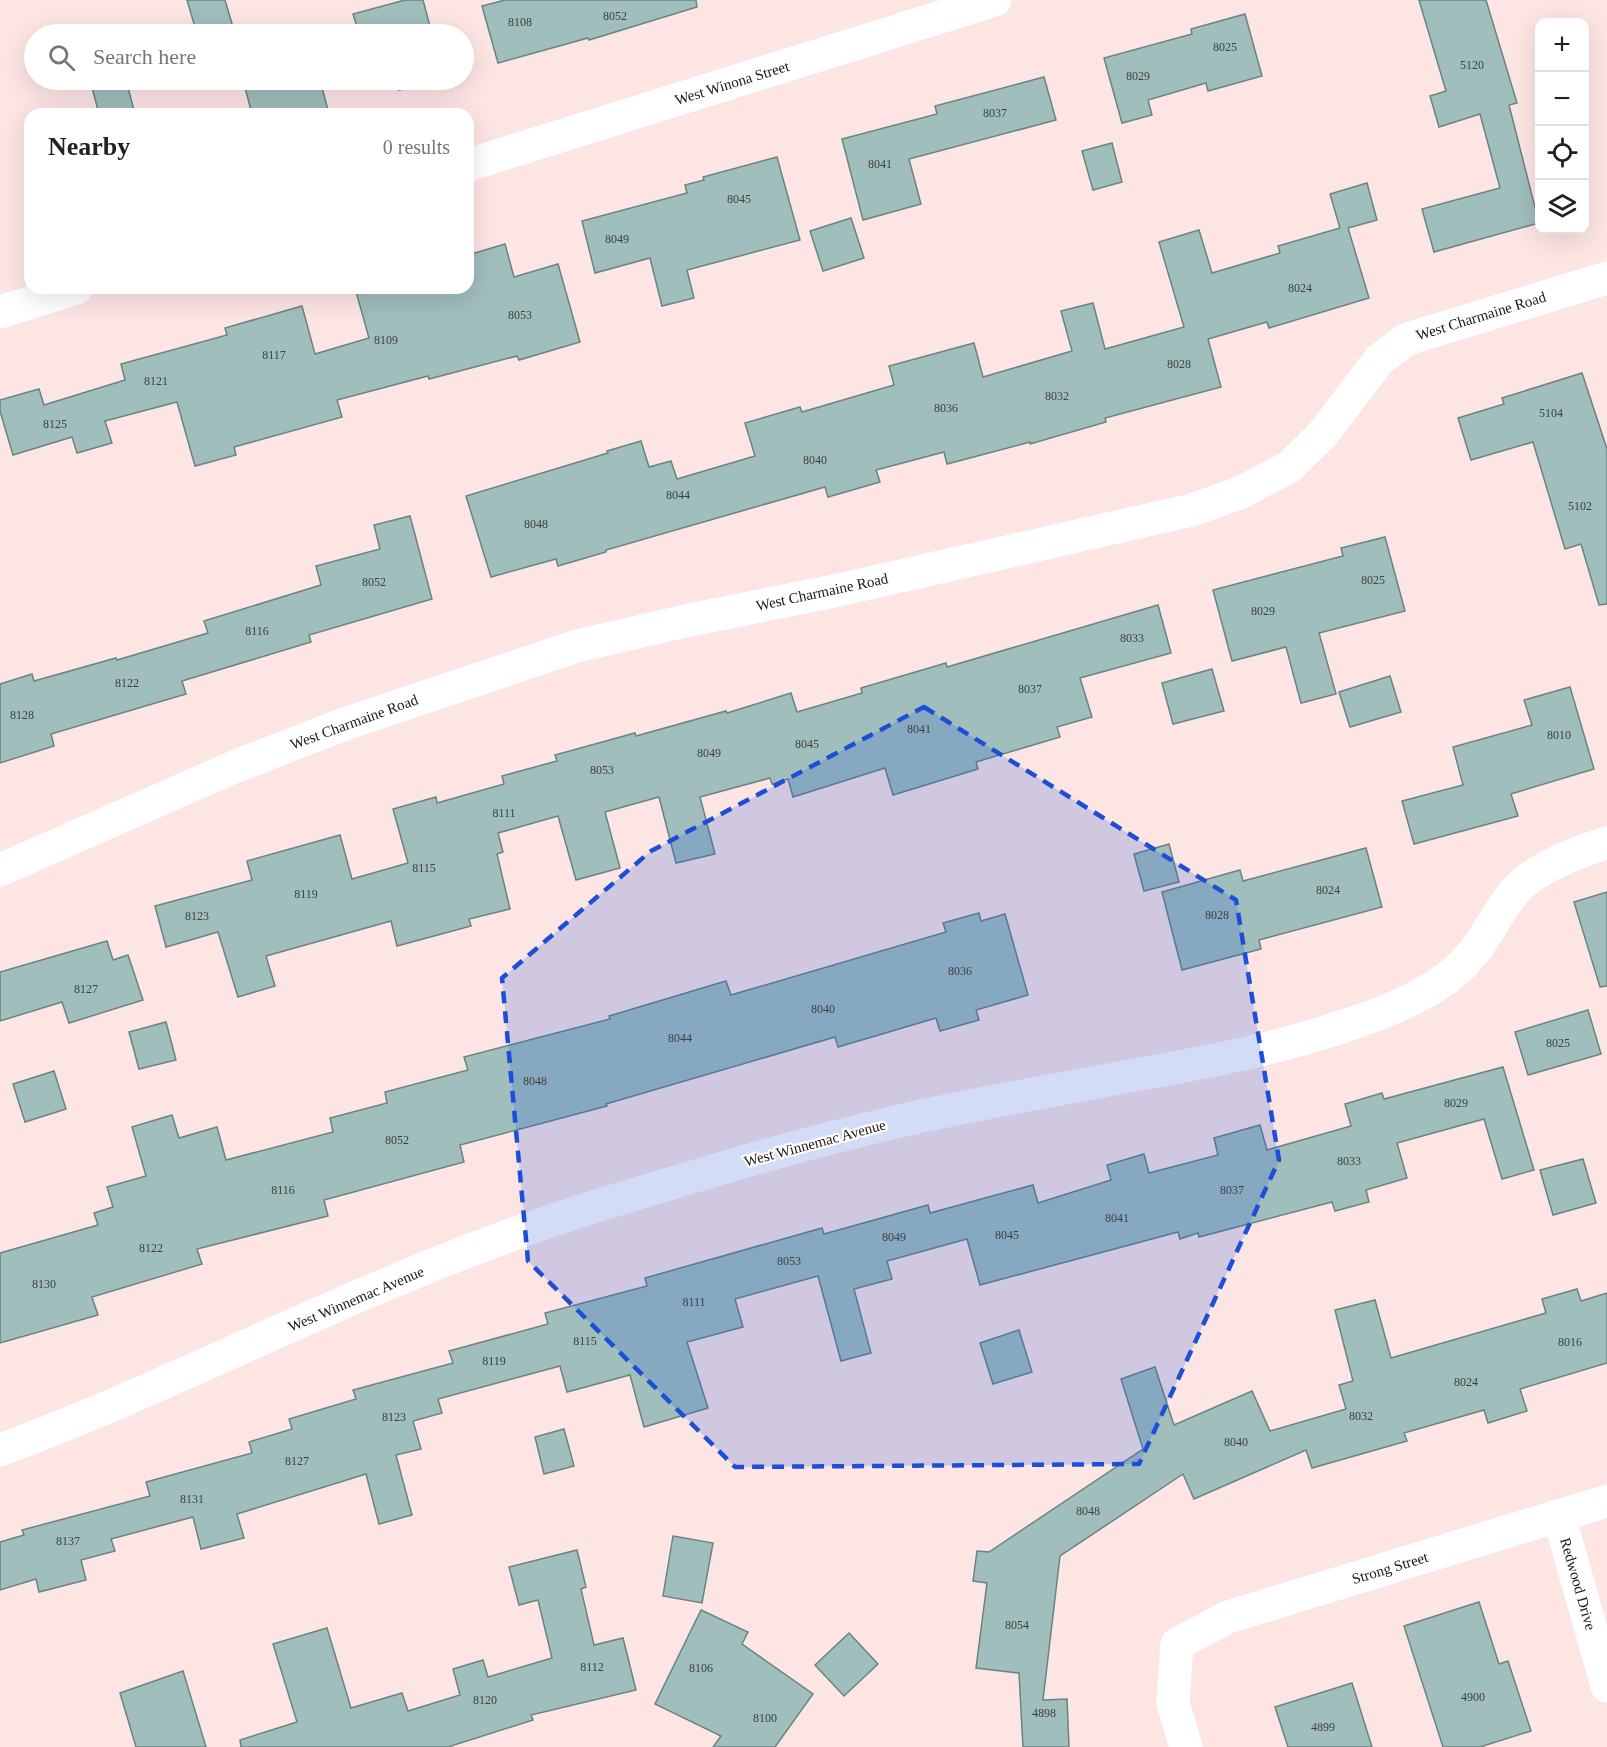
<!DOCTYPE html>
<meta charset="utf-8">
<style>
:root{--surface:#fff;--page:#f6f6f6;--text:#222;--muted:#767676;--line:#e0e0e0}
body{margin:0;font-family:"Times New Roman",serif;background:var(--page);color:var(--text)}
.controls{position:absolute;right:18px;top:18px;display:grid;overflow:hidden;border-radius:12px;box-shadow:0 6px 24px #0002}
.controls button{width:54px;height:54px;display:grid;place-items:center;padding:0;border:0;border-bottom:2px solid var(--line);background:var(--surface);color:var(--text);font:30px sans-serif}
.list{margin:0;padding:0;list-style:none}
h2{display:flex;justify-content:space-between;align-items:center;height:78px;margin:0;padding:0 24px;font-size:26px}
h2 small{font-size:20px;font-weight:400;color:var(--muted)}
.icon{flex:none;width:33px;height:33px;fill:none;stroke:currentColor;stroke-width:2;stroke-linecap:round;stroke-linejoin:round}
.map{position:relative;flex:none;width:1607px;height:1747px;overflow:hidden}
.search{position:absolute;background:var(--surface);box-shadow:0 6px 24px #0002;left:24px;top:24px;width:450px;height:66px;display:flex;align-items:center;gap:15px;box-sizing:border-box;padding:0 21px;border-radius:33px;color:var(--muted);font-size:22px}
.panel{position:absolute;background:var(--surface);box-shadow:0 6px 24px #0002;left:24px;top:108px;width:450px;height:186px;border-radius:18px}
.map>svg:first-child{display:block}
</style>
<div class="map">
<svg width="1607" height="1747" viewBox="0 0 1607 1747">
<rect width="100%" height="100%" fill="#fde5e4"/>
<g fill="#a0bebc" stroke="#688483" stroke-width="1.5">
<path d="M 187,0 L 225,0 L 235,34 L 197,34 Z"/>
<path d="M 405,0 L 423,0 L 432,34 L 359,34 L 353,14 Z"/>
<path d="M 505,0 L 696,0 L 697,7 L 589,40 L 588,38 L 498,63 L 482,6 Z"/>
<path d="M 1419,0 L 1486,0 L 1517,103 L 1509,105 L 1539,223 L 1434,252 L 1422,209 L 1500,188 L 1480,114 L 1439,127 L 1430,96 L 1446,91 Z"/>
<path d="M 1245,14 L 1262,76 L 1208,91 L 1206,83 L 1148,100 L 1152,115 L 1122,123 L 1104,58 L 1192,34 L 1191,29 Z"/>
<path d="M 1044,77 L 1056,120 L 909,159 L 921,204 L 863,220 L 842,139 L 937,114 L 935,106 Z"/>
<path d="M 90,80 L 126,80 L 135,114 L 99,114 Z"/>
<path d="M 243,80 L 320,80 L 329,114 L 252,114 Z"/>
<path d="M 371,80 L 437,80 L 399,90 L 398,81 L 373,88 Z"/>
<path d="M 1112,143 L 1122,182 L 1093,190 L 1082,151 Z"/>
<path d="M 777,157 L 800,240 L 687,270 L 694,298 L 662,306 L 650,258 L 595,273 L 582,221 L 687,193 L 685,185 L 704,180 L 703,177 Z"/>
<path d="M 1367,183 L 1377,220 L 1348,228 L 1369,298 L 1269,328 L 1267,322 L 1208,339 L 1221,387 L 1105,418 L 1106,422 L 1030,444 L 1030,442 L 947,464 L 944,452 L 876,470 L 880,482 L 828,497 L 825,487 L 606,550 L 606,552 L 558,566 L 556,559 L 491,577 L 466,496 L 608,453 L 607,451 L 641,441 L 649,467 L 671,461 L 677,479 L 755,456 L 745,423 L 800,407 L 802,412 L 894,385 L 889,366 L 974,343 L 983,377 L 1072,351 L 1061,311 L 1093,303 L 1105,349 L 1184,327 L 1159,242 L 1199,230 L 1212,273 L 1280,253 L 1278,246 L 1340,228 L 1330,194 Z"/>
<path d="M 851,218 L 864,258 L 823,271 L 810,231 Z"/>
<path d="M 505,244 L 514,277 L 558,264 L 580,342 L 519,360 L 517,356 L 429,379 L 428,376 L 337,400 L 342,417 L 234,447 L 236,455 L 195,466 L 177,402 L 105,421 L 112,443 L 77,453 L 72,437 L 13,455 L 0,411 L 0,400 L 39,389 L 44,405 L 125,380 L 121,364 L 227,335 L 225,328 L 302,306 L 315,354 L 369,338 L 355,288 L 468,288 L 468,255 Z"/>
<path d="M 1582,373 L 1607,449 L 1607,604 L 1599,605 L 1581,544 L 1565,549 L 1533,442 L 1471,460 L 1458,418 L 1504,404 L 1502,398 Z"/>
<path d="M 410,516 L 432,599 L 309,635 L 311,642 L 182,681 L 186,694 L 51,734 L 54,746 L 0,763 L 0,684 L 32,674 L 34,681 L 116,658 L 117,660 L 208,633 L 204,621 L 321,585 L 316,566 L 380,549 L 374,525 Z"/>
<path d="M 1385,537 L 1405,611 L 1319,633 L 1336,694 L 1301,703 L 1286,647 L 1232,661 L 1213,590 L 1343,556 L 1341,548 Z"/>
<path d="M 1158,605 L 1171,653 L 1080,678 L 1092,717 L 1057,727 L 1060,737 L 976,762 L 978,769 L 893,795 L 885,768 L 793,797 L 788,779 L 772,784 L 770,778 L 700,797 L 715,854 L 676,863 L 659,797 L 605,812 L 620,868 L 576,880 L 558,816 L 498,833 L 503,852 L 497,854 L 510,909 L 469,919 L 471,926 L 397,946 L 391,921 L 266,956 L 275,986 L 238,997 L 218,932 L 166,947 L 155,906 L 252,880 L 247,861 L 340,835 L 352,879 L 408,863 L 393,809 L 436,797 L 437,803 L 504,784 L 502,776 L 557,761 L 555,755 L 635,733 L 636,736 L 726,711 L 727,713 L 791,693 L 797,712 L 862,693 L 861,688 L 946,663 L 947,667 Z"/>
<path d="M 1212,669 L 1224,711 L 1173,724 L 1162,683 Z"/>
<path d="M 1390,676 L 1401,712 L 1350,727 L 1339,692 Z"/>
<path d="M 1570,687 L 1594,769 L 1511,794 L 1518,816 L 1414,844 L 1402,801 L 1463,785 L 1453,747 L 1532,725 L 1524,700 Z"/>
<path d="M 1169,844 L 1179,882 L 1144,891 L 1134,854 Z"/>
<path d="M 1366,848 L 1382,907 L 1259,940 L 1261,949 L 1182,970 L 1162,892 L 1240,870 L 1243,881 Z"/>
<path d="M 1607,892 L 1607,986 L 1600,987 L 1574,902 Z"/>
<path d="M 979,913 L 981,921 L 1005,914 L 1028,995 L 976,1010 L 979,1020 L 940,1031 L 936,1018 L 838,1047 L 835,1037 L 606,1104 L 607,1106 L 460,1145 L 464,1162 L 324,1200 L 328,1216 L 197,1249 L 202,1264 L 92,1297 L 98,1315 L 0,1343 L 0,1253 L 98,1225 L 94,1213 L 113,1207 L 107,1187 L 146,1176 L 132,1127 L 172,1115 L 179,1138 L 217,1127 L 226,1160 L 333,1132 L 330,1118 L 387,1103 L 385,1092 L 468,1070 L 464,1057 L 610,1019 L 609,1016 L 726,981 L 731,995 L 946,932 L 943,923 Z"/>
<path d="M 107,941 L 113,960 L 128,955 L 143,1000 L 69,1023 L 62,1002 L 0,1021 L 0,972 Z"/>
<path d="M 1588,1010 L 1601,1054 L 1528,1075 L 1515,1032 Z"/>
<path d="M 166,1022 L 176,1060 L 139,1069 L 129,1032 Z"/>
<path d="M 1503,1067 L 1534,1170 L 1502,1179 L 1484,1119 L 1397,1143 L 1407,1178 L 1366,1190 L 1369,1202 L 1335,1211 L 1332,1202 L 1199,1237 L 1198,1233 L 1180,1239 L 1178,1232 L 980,1285 L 967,1239 L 887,1261 L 892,1279 L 854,1289 L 871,1353 L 841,1361 L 818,1276 L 735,1299 L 743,1327 L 687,1342 L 708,1408 L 644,1427 L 630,1375 L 567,1392 L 560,1366 L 438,1399 L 442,1413 L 413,1421 L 421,1449 L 396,1455 L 412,1515 L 379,1524 L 366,1474 L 237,1514 L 244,1538 L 201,1549 L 193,1517 L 111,1539 L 115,1551 L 81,1560 L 86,1580 L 39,1592 L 36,1579 L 0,1590 L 0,1542 L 24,1535 L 22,1530 L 150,1496 L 146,1482 L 252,1453 L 249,1442 L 292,1429 L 289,1419 L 356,1399 L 353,1390 L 453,1363 L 449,1351 L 548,1324 L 545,1313 L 647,1286 L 645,1278 L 822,1228 L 824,1234 L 928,1205 L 930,1213 L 1033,1185 L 1038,1203 L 1111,1180 L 1107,1165 L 1144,1154 L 1149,1173 L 1218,1155 L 1214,1138 L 1260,1125 L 1267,1150 L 1351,1126 L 1345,1104 L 1382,1093 L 1384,1099 Z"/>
<path d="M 54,1071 L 66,1109 L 25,1122 L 13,1084 Z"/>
<path d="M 1583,1159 L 1596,1203 L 1553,1215 L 1540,1170 Z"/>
<path d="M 1577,1289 L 1581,1301 L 1607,1293 L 1607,1363 L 1520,1389 L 1527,1411 L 1488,1423 L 1484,1410 L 1404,1433 L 1407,1441 L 1312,1468 L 1306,1450 L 1194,1499 L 1183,1474 L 1060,1556 L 1043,1700 L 1067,1699 L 1069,1747 L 1023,1747 L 1019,1673 L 976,1668 L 987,1583 L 973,1581 L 977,1551 L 989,1552 L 1143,1449 L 1121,1379 L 1155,1367 L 1174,1425 L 1252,1391 L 1270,1431 L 1346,1409 L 1339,1385 L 1353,1381 L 1335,1310 L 1375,1300 L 1391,1358 L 1546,1313 L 1542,1299 Z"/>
<path d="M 1019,1330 L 1032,1372 L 993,1384 L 980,1343 Z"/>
<path d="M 564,1429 L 574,1466 L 544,1474 L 535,1437 Z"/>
<path d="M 673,1536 L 713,1543 L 702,1603 L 663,1596 Z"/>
<path d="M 577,1550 L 586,1587 L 581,1589 L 594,1645 L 623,1638 L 636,1690 L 531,1715 L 533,1720 L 448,1747 L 241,1747 L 240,1740 L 297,1722 L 273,1644 L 327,1628 L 351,1708 L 402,1693 L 408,1711 L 460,1695 L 453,1669 L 483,1660 L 488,1677 L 552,1658 L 538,1600 L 519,1605 L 509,1567 Z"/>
<path d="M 1479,1602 L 1499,1664 L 1508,1661 L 1531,1731 L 1480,1747 L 1443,1747 L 1404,1626 Z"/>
<path d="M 701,1610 L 748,1632 L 742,1644 L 813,1694 L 775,1747 L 713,1747 L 721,1736 L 655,1704 Z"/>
<path d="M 849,1633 L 878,1664 L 844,1696 L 815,1665 Z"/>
<path d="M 183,1671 L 206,1747 L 136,1747 L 120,1693 Z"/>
<path d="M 1352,1683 L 1372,1747 L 1288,1747 L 1275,1707 Z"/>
</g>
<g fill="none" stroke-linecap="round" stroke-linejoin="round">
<g stroke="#fff" stroke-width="33">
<path d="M 468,165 L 995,0"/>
<path d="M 0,312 L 76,288"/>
<path d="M 0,870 L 234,767 L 342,725 L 577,646 L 690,620 L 839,590 L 1192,510 L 1242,492 L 1289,467 L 1323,434 L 1379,360 L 1407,339 L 1607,278"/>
<path d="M 0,1450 C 167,1388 325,1304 492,1242 C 569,1213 648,1190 726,1167 C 779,1151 833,1137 887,1124 C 949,1109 1013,1098 1076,1086 C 1165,1069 1255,1056 1341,1027 C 1381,1014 1427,997 1458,969 C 1483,947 1494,916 1515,891 C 1534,869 1579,851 1607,843"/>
<path d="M 1559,1516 L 1607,1686"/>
<path d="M 1186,1747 L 1173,1703 L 1177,1644 L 1228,1617 L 1607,1501"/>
</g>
</g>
<path fill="#1d4ed8" fill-opacity="0.2" stroke="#1d4ed8" stroke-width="4.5" stroke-dasharray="12 8" stroke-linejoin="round" d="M 924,707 L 1236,900 L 1279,1160 L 1139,1464 L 735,1467 L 528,1261 L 502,978 L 651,851 Z"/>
<g text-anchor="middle" stroke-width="4.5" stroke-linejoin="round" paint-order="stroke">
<g font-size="12" fill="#404040">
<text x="615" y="20">8052</text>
<text x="520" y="26">8108</text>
<text x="1225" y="51">8025</text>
<text x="1472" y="69">5120</text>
<text x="1138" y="80">8029</text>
<text x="995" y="117">8037</text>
<text x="880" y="168">8041</text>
<text x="739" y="203">8045</text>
<text x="617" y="243">8049</text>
<text x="1300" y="292">8024</text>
<text x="520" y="319">8053</text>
<text x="386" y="344">8109</text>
<text x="274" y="359">8117</text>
<text x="1179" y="368">8028</text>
<text x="156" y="385">8121</text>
<text x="1057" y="400">8032</text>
<text x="946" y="412">8036</text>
<text x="1551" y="417">5104</text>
<text x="55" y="428">8125</text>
<text x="815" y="464">8040</text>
<text x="678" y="499">8044</text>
<text x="1580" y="510">5102</text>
<text x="536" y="528">8048</text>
<text x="1373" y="584">8025</text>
<text x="374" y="586">8052</text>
<text x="1263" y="615">8029</text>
<text x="257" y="635">8116</text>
<text x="1132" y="642">8033</text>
<text x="127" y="687">8122</text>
<text x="1030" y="693">8037</text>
<text x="22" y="719">8128</text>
<text x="919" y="733">8041</text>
<text x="1559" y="739">8010</text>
<text x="807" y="748">8045</text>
<text x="709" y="757">8049</text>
<text x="602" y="774">8053</text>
<text x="504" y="817">8111</text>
<text x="424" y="872">8115</text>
<text x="1328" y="894">8024</text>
<text x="306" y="898">8119</text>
<text x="1217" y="919">8028</text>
<text x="197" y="920">8123</text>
<text x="960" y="975">8036</text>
<text x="86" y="993">8127</text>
<text x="823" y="1013">8040</text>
<text x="680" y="1042">8044</text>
<text x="1558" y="1047">8025</text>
<text x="535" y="1085">8048</text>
<text x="1456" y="1107">8029</text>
<text x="397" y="1144">8052</text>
<text x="1349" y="1165">8033</text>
<text x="283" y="1194">8116</text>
<text x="1232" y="1194">8037</text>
<text x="1117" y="1222">8041</text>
<text x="1007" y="1239">8045</text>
<text x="894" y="1241">8049</text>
<text x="151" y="1252">8122</text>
<text x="789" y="1265">8053</text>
<text x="44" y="1288">8130</text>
<text x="694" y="1306">8111</text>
<text x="585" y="1345">8115</text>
<text x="1570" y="1346">8016</text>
<text x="494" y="1365">8119</text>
<text x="1466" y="1386">8024</text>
<text x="1361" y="1420">8032</text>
<text x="394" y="1421">8123</text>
<text x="1236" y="1446">8040</text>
<text x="297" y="1465">8127</text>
<text x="192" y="1503">8131</text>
<text x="1088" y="1515">8048</text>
<text x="68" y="1545">8137</text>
<text x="1017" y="1629">8054</text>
<text x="592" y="1671">8112</text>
<text x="701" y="1672">8106</text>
<text x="1473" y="1701">4900</text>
<text x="485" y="1704">8120</text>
<text x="1044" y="1717">4898</text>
<text x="765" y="1722">8100</text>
<text x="1323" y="1731">4899</text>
</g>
<g font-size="15" fill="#201616" stroke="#fff">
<text transform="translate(732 83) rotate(-17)" y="5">West Winona Street</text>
<text transform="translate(1481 316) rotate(-17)" y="5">West Charmaine Road</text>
<text transform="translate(822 592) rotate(-12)" y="5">West Charmaine Road</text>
<text transform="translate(354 722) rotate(-20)" y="5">West Charmaine Road</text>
<text transform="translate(815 1143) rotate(-15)" y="5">West Winnemac Avenue</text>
<text transform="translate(356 1299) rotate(-23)" y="5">West Winnemac Avenue</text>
<text transform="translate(1390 1568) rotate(-17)" y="5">Strong Street</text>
<text transform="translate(1578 1584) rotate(74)" y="5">Redwood Drive</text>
</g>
</g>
</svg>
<div class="controls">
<button>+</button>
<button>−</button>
<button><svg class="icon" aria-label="locate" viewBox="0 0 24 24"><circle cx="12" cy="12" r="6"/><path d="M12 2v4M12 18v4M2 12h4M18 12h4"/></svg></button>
<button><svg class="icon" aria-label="layers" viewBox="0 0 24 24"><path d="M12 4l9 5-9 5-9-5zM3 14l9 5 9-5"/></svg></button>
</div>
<div class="search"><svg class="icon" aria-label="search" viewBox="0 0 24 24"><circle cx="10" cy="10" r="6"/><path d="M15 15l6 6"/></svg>Search here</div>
<section class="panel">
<h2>Nearby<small>0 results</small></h2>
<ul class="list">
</ul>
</section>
</div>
